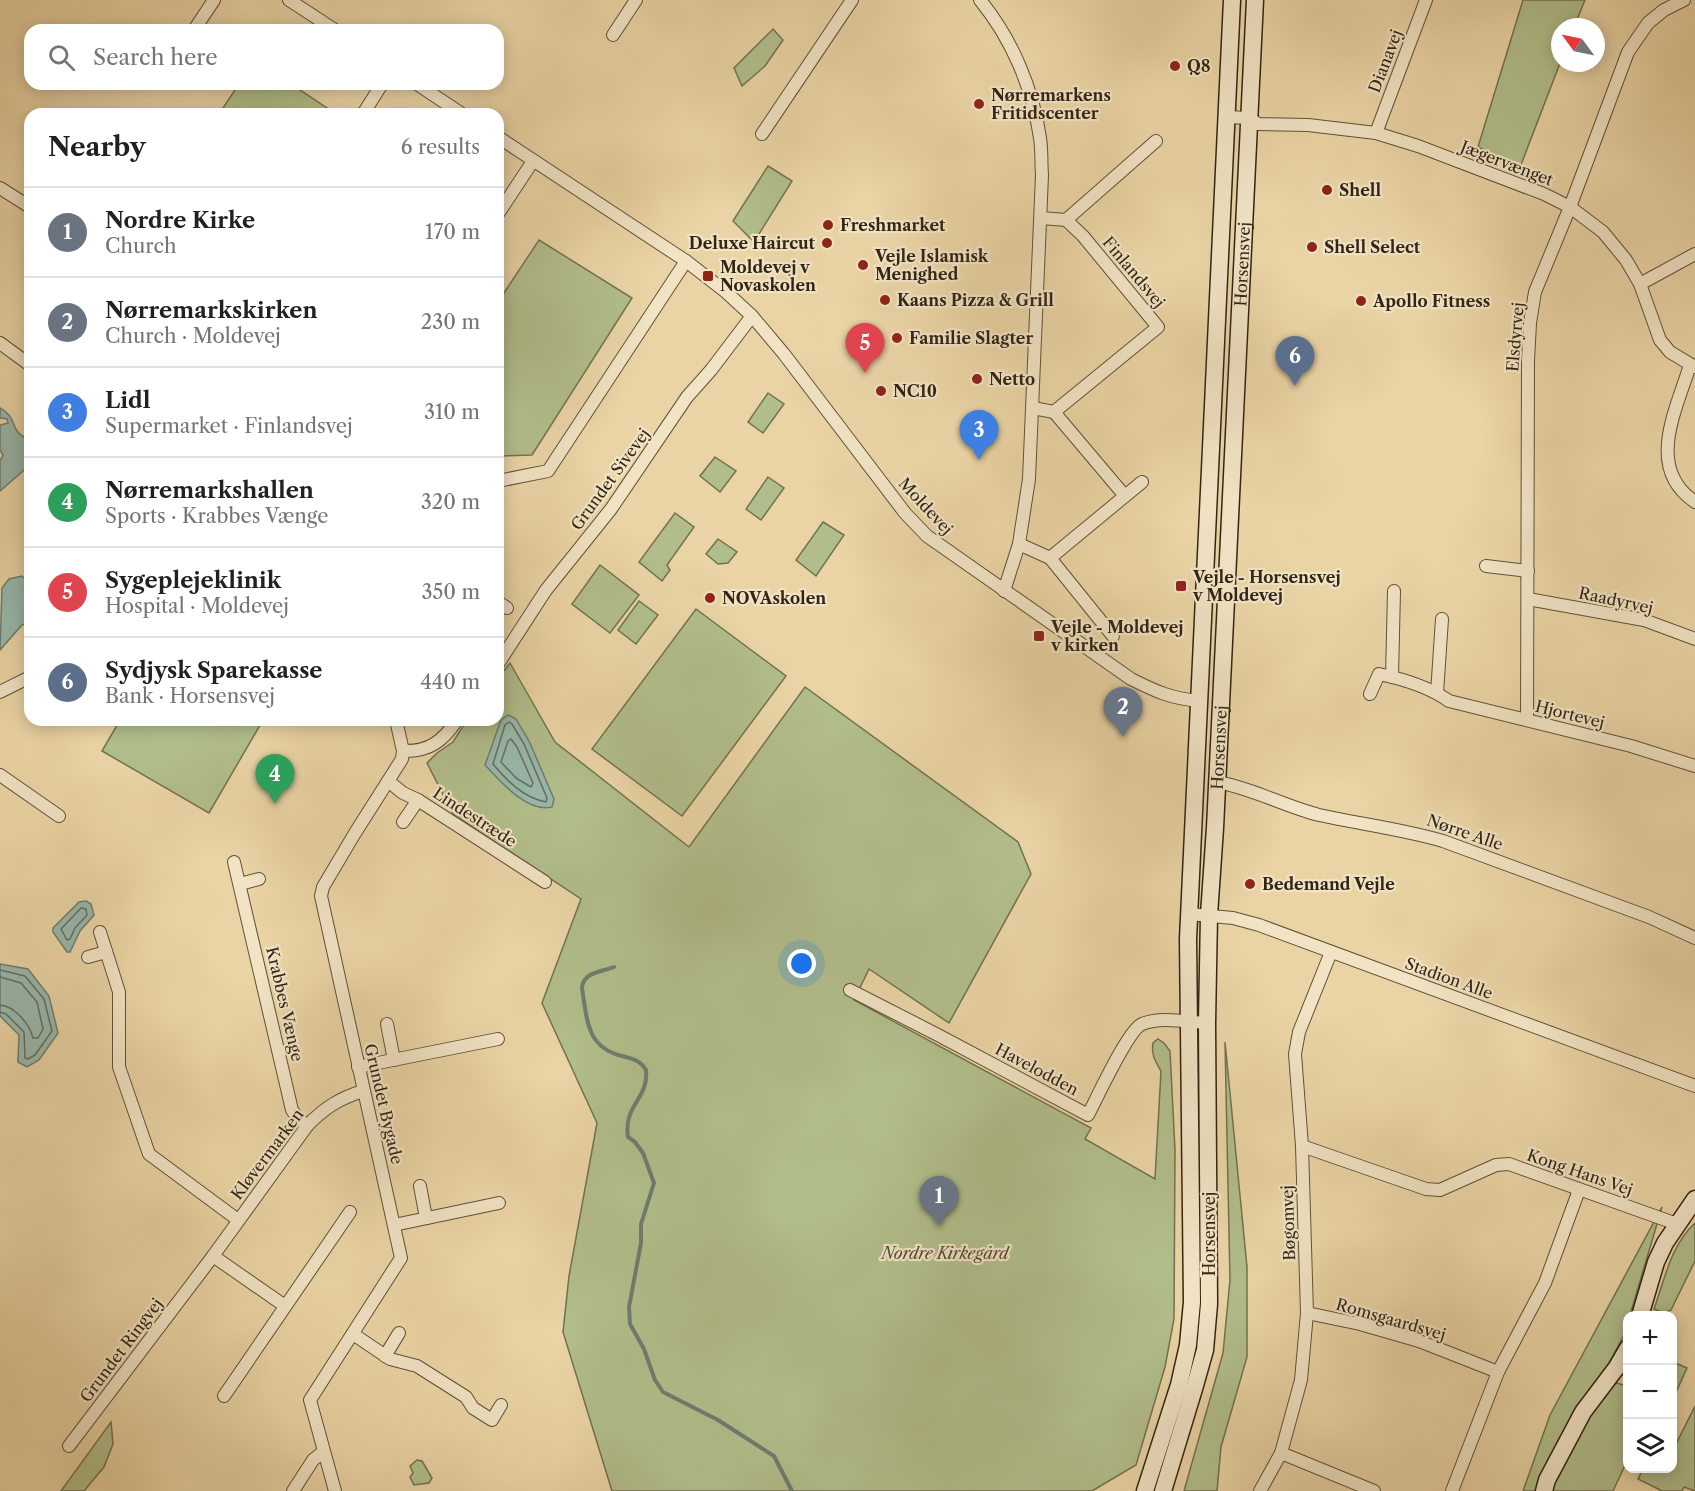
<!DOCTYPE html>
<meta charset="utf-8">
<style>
:root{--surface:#fff;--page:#f6f6f6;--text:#202124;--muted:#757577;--line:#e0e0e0;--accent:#8f2418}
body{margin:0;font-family:"Libre Caslon Text",serif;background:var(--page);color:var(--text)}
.controls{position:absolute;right:18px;bottom:18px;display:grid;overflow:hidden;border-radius:12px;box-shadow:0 3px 15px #0003}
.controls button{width:54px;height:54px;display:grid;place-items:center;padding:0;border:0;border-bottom:2px solid var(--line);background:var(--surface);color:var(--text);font:30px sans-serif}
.compass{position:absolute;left:1551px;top:18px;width:54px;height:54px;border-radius:50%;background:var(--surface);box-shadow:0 3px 15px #0003;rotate:303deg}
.you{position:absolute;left:802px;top:964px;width:21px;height:21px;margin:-15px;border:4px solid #fff;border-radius:50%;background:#1a73e8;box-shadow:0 0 0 9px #1a73e833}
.badge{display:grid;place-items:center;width:39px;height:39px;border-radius:50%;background:var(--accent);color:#fff;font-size:20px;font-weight:700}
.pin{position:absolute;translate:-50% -50px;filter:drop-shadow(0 2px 3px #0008)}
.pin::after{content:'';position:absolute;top:32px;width:21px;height:18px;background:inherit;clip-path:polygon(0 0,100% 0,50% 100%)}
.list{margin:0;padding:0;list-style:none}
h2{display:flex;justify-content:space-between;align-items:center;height:78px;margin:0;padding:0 24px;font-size:26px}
h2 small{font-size:20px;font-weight:400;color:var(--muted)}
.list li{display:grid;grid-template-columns:39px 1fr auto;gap:18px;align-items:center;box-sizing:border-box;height:90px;padding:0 24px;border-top:2px solid var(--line)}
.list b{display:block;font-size:22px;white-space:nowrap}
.list p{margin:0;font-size:20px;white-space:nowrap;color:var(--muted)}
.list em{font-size:20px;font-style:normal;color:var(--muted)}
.icon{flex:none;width:33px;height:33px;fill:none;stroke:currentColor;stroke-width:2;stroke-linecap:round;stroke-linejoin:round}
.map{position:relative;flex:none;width:1695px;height:1491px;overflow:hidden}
.search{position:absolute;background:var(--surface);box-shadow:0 3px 15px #0003;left:24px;top:24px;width:480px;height:66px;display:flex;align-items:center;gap:15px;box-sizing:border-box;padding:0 21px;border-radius:18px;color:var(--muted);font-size:22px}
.panel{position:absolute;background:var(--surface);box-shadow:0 3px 15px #0003;left:24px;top:108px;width:480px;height:618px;border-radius:18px}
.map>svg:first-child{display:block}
</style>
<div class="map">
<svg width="1695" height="1491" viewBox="0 0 1695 1491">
<rect width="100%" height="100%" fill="#ead4a5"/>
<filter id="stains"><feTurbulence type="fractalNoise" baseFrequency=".00333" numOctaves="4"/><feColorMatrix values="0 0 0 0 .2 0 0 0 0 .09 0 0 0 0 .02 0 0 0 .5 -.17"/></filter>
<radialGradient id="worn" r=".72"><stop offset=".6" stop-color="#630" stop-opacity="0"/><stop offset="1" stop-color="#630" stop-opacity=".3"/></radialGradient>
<g fill="#b1be8b" stroke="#717250" stroke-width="1.5">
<path d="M 1523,0 L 1585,0 L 1574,27 L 1560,27 L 1560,63 L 1519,170 L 1478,147 Z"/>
<path d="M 773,29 L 783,40 L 765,66 L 742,86 L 734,68 Z"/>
<path d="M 239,84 L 291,84 L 336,114 L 219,114 Z"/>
<path d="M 768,166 L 792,181 L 754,242 L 733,221 Z"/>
<path d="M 539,240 L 632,298 L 532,455 L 498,456 L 498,302 Z"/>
<path d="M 768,393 L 784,404 L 763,433 L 748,422 Z"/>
<path d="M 715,457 L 736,471 L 720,492 L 700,476 Z"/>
<path d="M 768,477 L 784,488 L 761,520 L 746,509 Z"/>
<path d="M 675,513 L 694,527 L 667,565 L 670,570 L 662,581 L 639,562 Z"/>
<path d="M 823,522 L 844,535 L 816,576 L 796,560 Z"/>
<path d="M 718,539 L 737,552 L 728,563 L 718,564 L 706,554 Z"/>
<path d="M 600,565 L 639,595 L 610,633 L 572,604 Z"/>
<path d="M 639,601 L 658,615 L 636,644 L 618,630 Z"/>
<path d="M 696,609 L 786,676 L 682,816 L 592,749 Z"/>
<path d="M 510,663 L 555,742 L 689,847 L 805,687 L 1018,842 L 1031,874 L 949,1023 L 869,969 L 854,1000 L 1091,1128 L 1085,1139 L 1155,1179 L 1161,1071 C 1155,1061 1151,1054 1153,1043 L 1158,1039 L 1164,1043 L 1170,1051 L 1175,1150 L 1174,1319 L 1165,1367 L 1136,1465 L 1092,1491 L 612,1491 L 563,1332 L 569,1276 L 597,1123 L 542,1003 L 581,899 L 453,814 L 427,763 L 437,753 L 453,742 L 467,720 L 498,720 L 498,678 Z"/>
<path d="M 120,720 L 263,720 L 209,813 L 102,751 Z"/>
<path d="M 1225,1042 L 1247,1267 L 1247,1357 L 1221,1447 L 1217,1491 L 1184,1491 L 1223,1353 L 1230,1280 Z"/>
<path d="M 1662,1207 L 1630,1315 L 1628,1316 L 1627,1326 L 1623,1337 L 1540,1491 L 1523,1491 L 1550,1415 Z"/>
<path d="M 1695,1223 L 1695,1261 L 1671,1310 L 1664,1313 L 1654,1309 C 1665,1278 1671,1245 1695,1223 Z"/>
<path d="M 1673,1362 L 1687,1368 L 1673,1399 L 1672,1362 Z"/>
<path d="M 1613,1382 L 1627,1386 L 1627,1461 L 1613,1491 L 1547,1491 L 1587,1414 Z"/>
<path d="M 1695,1406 L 1695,1491 L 1684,1487 L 1682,1491 L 1662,1491 L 1638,1479 L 1643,1469 L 1672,1468 L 1673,1450 Z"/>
<path d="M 111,1422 L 113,1444 L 104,1467 L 84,1491 L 61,1491 Z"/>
<path d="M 417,1460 L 422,1461 L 432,1478 L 429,1483 L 414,1485 L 410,1477 L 413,1473 L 410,1466 Z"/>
</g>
<g fill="#98b8ac" stroke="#6f7d6f" stroke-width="1.5">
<path d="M 0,408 C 20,419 7,431 30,440 L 30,465 L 0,491 L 0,461 L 3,455 L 0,450 L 0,425 L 8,423 L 7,419 L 0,418 Z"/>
<path d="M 22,576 L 30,583 L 30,623 L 22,625 L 0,650 L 2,588 L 9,579 Z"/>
<path d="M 508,715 L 516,719 L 529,741 L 554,799 L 552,807 C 527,813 500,781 485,765 L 501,720 Z"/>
<path d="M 86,901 L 91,904 L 94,915 L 80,931 L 70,952 L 67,952 L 53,932 L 53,928 L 79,902 Z"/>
<path d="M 0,964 L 28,969 L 49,996 L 58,1033 L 39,1060 L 27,1067 L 18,1062 L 19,1035 L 0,1016 Z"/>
</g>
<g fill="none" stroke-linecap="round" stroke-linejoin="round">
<g stroke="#646e60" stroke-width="1.5">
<path d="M 509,722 L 512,724 L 524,744 L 547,798 L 546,802 C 524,798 507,781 493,764 L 505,725 Z"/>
<path d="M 511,739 L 517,747 L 533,783 L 531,787 L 516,778 L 501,762 L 508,741 Z"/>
<path d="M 81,908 L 86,909 L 87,915 L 75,928 L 70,939 L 67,940 L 61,929 Z"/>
<path d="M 0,970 L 25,976 L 44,999 L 52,1031 L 35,1055 L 28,1059 L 25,1058 L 24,1032 L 6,1014 L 0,1012"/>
<path d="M 0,977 L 21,983 L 37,1002 L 43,1029 L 38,1038 L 33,1038 C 30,1025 15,1006 0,1005"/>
</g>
<path stroke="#6f7d6f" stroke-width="4" d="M 614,967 C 601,972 583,972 582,988 C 587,1019 586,1047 622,1056 C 633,1059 640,1060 646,1070 C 649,1099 623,1105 628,1137 L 635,1142 L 643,1153 L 654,1183 L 641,1224 L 641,1243 L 629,1307 L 630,1324 L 644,1349 L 655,1380 L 663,1392 L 718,1420 L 774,1456 L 792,1491"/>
<defs>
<g id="street">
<path d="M 289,0 L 335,30"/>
<path d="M 980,0 C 1012,39 1033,89 1040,138 C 1042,151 1041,163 1042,175 L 1029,479 L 1019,544 L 1004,591"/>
<path d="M 194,30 L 214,0"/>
<path d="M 613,35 L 636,0"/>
<path d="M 417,84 L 462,114"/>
<path d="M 363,114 L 382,84"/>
<path d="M 1226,117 L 1249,118 L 1258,124 L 1308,125 L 1376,133 L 1418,146 L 1544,194 L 1570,207 L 1603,232 L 1626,260 L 1640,284 L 1660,340 L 1670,352 L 1695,367"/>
<path d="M 1376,133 L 1426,0"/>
<path d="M 762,134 L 852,0"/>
<path d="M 498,137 L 686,261 L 726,292 L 752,316 L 784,354 L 905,513 L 927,536 L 1131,679 C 1157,692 1170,698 1199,701"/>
<path d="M 0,188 L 30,207"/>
<path d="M 498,214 L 533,161"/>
<path d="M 1041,218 L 1066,220 L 1156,141"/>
<path d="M 1640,284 L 1695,254"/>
<path d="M 0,343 L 30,365"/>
<path d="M 1690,365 C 1676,411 1645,468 1695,502"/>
<path d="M 1033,408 L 1054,412 L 1158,327 L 1083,236 L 1066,220"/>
<path d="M 1054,412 L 1125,496"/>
<path d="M 498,481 L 548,471 L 686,261"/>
<path d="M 1019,544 L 1050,558 L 1142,482"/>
<path d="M 1050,558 L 1113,636"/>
<path d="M 1486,566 L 1528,571"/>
<path d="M 1528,599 L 1644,620 L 1695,639"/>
<path d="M 498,602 L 507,608"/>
<path d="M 498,664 L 546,590 L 611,509 L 687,397 L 711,370 L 752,316"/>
<path d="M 1392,677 L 1394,591"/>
<path d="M 0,692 L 30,677"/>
<path d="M 1437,693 L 1442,619"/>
<path d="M 1370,694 L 1379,674 C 1403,679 1429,687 1449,701 L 1631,746 L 1695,766"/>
<path d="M 1527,720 L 1528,361 L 1530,323 L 1535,292 L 1570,207 L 1628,52 L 1648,23 L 1664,10 L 1684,0"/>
<path d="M 403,751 C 429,752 443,741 457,720"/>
<path d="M 0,775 L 59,816"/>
<path d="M 388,781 L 403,793 L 418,800 L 545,882"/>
<path d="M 1217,782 C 1252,788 1284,806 1319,815 C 1360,824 1402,829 1443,841 L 1649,917 L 1695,938"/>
<path d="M 403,822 L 418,800"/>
<path d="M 234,862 L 292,1110 L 297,1117 L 307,1126"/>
<path d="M 240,884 L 259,879"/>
<path d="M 1189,914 L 1233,918 L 1259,925 L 1695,1086"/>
<path d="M 100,932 L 119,992 L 119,1067 L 149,1154 L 238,1220"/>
<path d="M 88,957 L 106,952"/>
<path d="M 850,990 L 938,1035 L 1088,1115 C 1097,1098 1128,1030 1142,1024 C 1161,1016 1187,1022 1207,1023"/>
<path d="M 387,1024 L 394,1060"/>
<path d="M 358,1067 L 498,1039"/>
<path d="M 1302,1146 L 1426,1189 L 1440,1190 L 1496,1165 L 1509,1164 L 1677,1224"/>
<path d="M 420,1186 L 426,1218"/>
<path d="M 394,1225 L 499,1203"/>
<path d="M 213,1256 L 285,1306"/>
<path d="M 1307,1313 L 1360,1324 L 1419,1341 L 1498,1372"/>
<path d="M 353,1334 L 390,1359 L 417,1366 L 466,1397 L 473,1408 L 492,1420 L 501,1405"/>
<path d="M 385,1356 L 399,1333"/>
<path d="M 224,1396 L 350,1212"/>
<path d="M 69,1446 L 213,1256 L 307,1126 C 324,1108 340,1098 363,1091"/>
<path d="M 1281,1453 L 1374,1491"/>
<path d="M 293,1491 L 313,1460 L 323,1452"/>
<path d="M 335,1491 L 310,1400 L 401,1258 L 321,896 L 323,887 L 355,833 L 402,759 L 403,751 L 396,720"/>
<path d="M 1260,1491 L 1281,1453 L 1301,1380 L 1307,1313 L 1302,1146 L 1295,1054 L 1299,1032 L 1331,952"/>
<path d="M 1452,1491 L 1498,1372 L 1545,1283 L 1579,1190"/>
</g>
<g id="secondary">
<path d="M 1640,1316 L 1656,1262 L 1665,1243 L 1695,1199"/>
<path d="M 1145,1491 L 1179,1385 L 1188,1345 L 1192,1302 L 1188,939 L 1232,0"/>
<path id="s1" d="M 1163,1491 L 1194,1389 L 1205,1350 L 1209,1304 L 1207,1023 L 1209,915 L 1215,828 L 1255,0"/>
<path d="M 1544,1491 L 1547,1480 L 1583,1412 L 1617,1367 L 1628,1348"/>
</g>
</defs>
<use href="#street" stroke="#5f5138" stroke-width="14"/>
<use href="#secondary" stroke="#312514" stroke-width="19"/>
<use href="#street" stroke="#f1e3c4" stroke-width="12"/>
<use href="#secondary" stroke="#f1e3c4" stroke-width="16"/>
</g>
<g fill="#8f2418" stroke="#f1e3c4" stroke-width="2">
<circle cx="1175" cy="66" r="6"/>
<circle cx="979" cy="104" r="6"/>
<circle cx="1327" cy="190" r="6"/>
<circle cx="828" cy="225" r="6"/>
<circle cx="827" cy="243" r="6"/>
<circle cx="1312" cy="247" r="6"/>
<circle cx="863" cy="265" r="6"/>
<rect x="702" y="270" width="12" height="12" rx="3"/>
<circle cx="885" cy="300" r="6"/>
<circle cx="1361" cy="301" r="6"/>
<circle cx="897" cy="338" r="6"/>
<circle cx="977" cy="379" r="6"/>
<circle cx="881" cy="391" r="6"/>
<rect x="1175" y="580" width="12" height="12" rx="3"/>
<circle cx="710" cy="598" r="6"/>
<rect x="1033" y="630" width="12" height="12" rx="3"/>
<circle cx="1250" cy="884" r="6"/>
</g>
<g text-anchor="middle" stroke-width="4.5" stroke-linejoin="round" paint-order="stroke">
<g font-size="16" fill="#312514" stroke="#f1e3c4">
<text transform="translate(1385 61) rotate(-69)" y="6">Dianavej</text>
<text transform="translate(1507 163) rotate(21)" y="6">Jægervænget</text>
<text dy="6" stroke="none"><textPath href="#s1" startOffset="1234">Horsensvej</textPath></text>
<text transform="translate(1134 272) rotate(50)" y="6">Finlandsvej</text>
<text transform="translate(1515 337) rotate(-85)" y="6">Elsdyrvej</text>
<text transform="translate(610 479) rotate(-54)" y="6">Grundet Sivevej</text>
<text transform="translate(926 506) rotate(47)" y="6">Moldevej</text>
<text transform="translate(1616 600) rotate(12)" y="6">Raadyrvej</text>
<text transform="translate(1570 714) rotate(14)" y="6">Hjortevej</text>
<text dy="6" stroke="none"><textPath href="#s1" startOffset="750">Horsensvej</textPath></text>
<text transform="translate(475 817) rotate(33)" y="6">Lindestræde</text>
<text transform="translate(1465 832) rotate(19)" y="6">Nørre Alle</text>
<text transform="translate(1449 978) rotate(20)" y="6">Stadion Alle</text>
<text transform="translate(285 1004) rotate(77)" y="6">Krabbes Vænge</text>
<text transform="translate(1037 1069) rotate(28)" y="6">Havelodden</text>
<text transform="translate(384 1104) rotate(77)" y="6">Grundet Bygade</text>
<text transform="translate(267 1154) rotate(-53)" y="6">Kløvermarken</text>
<text transform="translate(1580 1172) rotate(19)" y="6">Kong Hans Vej</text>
<text transform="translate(1288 1223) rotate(-92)" y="6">Bøgomvej</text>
<text transform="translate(1209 1234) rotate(-90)" y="6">Horsensvej</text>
<text transform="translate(1391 1319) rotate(16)" y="6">Romsgaardsvej</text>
<text transform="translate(121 1350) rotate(-53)" y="6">Grundet Ringvej</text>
</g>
<g font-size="16" font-weight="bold" fill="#312514" stroke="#f1e3c4" text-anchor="start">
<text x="1187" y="72">Q8</text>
<text x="991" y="101">Nørremarkens<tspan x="991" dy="18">Fritidscenter</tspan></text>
<text x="1339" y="196">Shell</text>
<text x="840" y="231">Freshmarket</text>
<text x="815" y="249" text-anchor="end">Deluxe Haircut</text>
<text x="1324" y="253">Shell Select</text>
<text x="875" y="262">Vejle Islamisk<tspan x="875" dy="18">Menighed</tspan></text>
<text x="720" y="273">Moldevej v<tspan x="720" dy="18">Novaskolen</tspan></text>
<text x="897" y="306">Kaans Pizza &amp; Grill</text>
<text x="1373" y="307">Apollo Fitness</text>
<text x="909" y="344">Familie Slagter</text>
<text x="989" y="385">Netto</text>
<text x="893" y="397">NC10</text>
<text x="1193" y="583">Vejle - Horsensvej<tspan x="1193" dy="18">v Moldevej</tspan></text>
<text x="722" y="604">NOVAskolen</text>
<text x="1051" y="633">Vejle - Moldevej<tspan x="1051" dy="18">v kirken</tspan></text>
<text x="1262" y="890">Bedemand Vejle</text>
</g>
<g font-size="16" font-style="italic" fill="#514b32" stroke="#f1e3c4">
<text x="945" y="1259">Nordre Kirkegård</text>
</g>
</g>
<rect width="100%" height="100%" filter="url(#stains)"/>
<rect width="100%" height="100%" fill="url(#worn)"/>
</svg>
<div class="controls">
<button>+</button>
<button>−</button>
<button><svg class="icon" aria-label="layers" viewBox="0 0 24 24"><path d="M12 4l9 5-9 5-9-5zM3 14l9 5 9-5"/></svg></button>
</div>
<svg class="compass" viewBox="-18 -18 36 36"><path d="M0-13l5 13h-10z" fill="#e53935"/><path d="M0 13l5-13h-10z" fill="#757577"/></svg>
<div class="you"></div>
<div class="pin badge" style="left:939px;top:1226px;background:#6b7280">1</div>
<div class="pin badge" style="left:1123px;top:737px;background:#6b7280">2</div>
<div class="pin badge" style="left:979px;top:460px;background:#3f7fe0">3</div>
<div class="pin badge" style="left:275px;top:804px;background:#2e9e5b">4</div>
<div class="pin badge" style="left:865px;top:373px;background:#e0444e">5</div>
<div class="pin badge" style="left:1295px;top:386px;background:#5c6f8a">6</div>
<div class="search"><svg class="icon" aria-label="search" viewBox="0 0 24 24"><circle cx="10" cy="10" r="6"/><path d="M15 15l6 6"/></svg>Search here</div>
<section class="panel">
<h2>Nearby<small>6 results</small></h2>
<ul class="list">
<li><span class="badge" style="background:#6b7280">1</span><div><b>Nordre Kirke</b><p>Church</p></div><em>170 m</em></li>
<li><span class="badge" style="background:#6b7280">2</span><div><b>Nørremarkskirken</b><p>Church · Moldevej</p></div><em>230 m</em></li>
<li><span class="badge" style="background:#3f7fe0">3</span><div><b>Lidl</b><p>Supermarket · Finlandsvej</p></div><em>310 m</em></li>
<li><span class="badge" style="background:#2e9e5b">4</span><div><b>Nørremarkshallen</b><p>Sports · Krabbes Vænge</p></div><em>320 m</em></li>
<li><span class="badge" style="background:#e0444e">5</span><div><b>Sygeplejeklinik</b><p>Hospital · Moldevej</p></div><em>350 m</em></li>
<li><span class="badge" style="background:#5c6f8a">6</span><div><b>Sydjysk Sparekasse</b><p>Bank · Horsensvej</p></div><em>440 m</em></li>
</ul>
</section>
</div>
